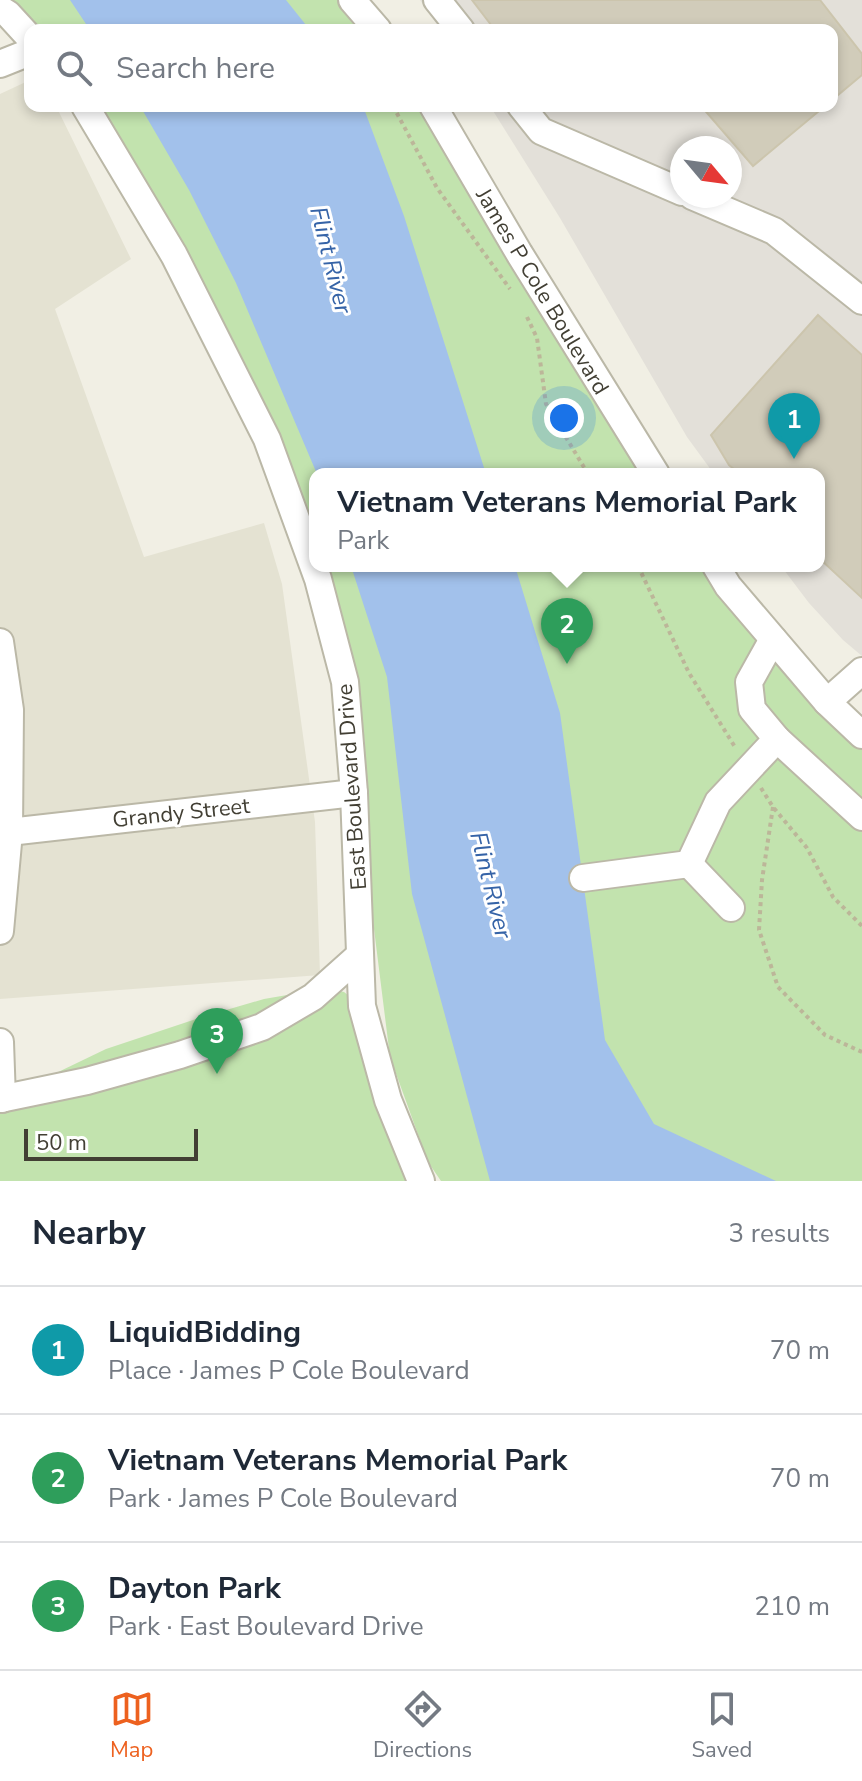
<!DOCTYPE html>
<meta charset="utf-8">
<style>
:root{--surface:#fff;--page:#f6f6f7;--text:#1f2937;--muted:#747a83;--line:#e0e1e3;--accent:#ed611f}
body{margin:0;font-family:"Nunito Sans",sans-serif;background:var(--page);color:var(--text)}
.compass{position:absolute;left:670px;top:136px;width:72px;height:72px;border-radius:50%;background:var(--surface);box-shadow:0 4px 12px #0003;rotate:119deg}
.scale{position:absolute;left:24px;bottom:20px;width:174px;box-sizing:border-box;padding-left:8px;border:4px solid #423f34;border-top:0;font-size:22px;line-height:28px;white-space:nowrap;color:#423f34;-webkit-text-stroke:6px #fff;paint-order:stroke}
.you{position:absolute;left:564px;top:418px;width:28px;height:28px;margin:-20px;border:6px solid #fff;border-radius:50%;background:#1a73e8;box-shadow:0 0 0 12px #1a73e833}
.badge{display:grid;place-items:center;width:52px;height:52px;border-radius:50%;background:var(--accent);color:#fff;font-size:26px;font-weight:700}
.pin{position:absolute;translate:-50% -66px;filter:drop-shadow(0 2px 4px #0008)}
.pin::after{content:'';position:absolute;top:42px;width:28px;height:24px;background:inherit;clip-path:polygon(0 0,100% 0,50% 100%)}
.popup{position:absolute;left:309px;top:468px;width:516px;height:104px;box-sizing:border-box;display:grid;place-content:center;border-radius:16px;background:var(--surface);filter:drop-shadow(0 2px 6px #0005);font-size:26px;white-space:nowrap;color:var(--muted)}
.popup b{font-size:30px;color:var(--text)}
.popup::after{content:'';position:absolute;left:50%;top:100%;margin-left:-16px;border:16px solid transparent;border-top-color:var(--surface)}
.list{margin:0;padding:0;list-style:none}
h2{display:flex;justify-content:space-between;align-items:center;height:104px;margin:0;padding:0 32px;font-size:34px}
h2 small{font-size:26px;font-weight:400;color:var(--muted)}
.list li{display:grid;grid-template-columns:52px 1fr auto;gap:24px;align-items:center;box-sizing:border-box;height:128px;padding:0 32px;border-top:2px solid var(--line)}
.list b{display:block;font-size:30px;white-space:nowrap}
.list p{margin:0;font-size:26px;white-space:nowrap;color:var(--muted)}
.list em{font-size:26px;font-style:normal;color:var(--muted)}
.icon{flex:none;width:44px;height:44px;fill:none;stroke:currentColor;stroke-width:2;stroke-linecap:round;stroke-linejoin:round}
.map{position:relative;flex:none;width:862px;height:1181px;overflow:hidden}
.search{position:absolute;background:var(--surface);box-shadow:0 4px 12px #0003;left:24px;right:24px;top:24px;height:88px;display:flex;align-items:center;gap:20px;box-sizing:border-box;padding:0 28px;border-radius:16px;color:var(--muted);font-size:30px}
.sheet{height:488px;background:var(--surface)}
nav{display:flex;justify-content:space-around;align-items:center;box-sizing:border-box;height:112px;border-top:2px solid var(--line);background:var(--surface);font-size:22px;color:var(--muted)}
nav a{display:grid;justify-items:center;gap:4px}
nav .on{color:var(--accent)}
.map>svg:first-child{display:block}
</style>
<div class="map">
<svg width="862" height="1181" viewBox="0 0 862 1181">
<rect width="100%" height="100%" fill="#f1efe4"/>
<path fill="#e4e2d2" d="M 30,80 L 30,106 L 56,106 L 131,259 L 55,309 L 144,557 L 264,523 L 282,584 L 315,822 L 320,975 L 0,999 L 0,94 Z"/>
<path fill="#e3e0d9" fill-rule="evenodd" d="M 420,0 L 862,0 L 862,656 L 843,640 L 809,603 L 781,566 L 819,566 L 819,474 L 714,474 L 687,437 L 560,218 L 490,106 L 832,106 L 832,30 L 441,30 ZM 682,148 L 730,148 L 730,196 L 682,196 Z"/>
<g fill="#c2e3ae">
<path d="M 0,0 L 343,0 L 364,30 L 30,30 Z"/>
<path d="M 85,106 L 418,106 L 455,172 L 640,474 L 315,474 L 315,564 L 280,477 Z"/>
<path d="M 316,566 L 705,566 L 803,686 L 862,748 L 862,1181 L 441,1181 L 428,1162 L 390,1057 L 372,913 L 364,735 L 346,640 Z"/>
<path d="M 328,988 L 344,992 L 362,1006 L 421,1181 L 0,1181 L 0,1100 L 106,1049 L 199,1018 L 264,999 Z"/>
</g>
<g fill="#a2c1eb">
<path d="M 70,0 L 286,0 L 310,30 L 90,30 Z"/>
<path d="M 140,106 L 363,106 L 404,216 L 486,474 L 317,474 L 236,283 L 189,190 Z"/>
<path d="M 351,566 L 515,566 L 560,713 L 605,1040 L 654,1124 L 776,1181 L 490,1181 L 412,894 L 387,677 Z"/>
</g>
<g fill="#d1ccba" stroke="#ccc5ad" stroke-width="2">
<path d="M 472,0 L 820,0 L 862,54 L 862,75 L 832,100 L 832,30 L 495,30 Z"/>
<path d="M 701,106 L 825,106 L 753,166 Z"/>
<path d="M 818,315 L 862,355 L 862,598 L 819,558 L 819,474 L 740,474 L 729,465 L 711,435 Z"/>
</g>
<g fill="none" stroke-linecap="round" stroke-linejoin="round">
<defs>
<g id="minor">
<path d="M 352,0 L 378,30"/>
<path d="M 437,0 L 461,30"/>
<path d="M 0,9 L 8,14 L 30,38"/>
<path d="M 0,64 L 30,52"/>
<path d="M 85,106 L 174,255 L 267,439 L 318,579 L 345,682 L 354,793 L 362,1006 L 388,1100 L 421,1181"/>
<path d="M 433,106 L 519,253 L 656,474"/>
<path d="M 521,106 L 541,131 L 682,192"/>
<path d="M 692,196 L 774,231 L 862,301"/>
<path d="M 716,566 L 728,586 L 827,702 L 862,735"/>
<path d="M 773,639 L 749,682 L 752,709 L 777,739 L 862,817"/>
<path d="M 0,642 L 10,710 L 9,832 L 0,931"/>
<path d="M 827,702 L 862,671"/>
<path d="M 9,832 L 354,793"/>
<path d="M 689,864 L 731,908"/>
<path d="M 583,878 L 689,864 L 718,802 L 777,739"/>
<path d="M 0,1042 L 2,1099"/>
<path d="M 0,1099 L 87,1081 L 180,1055 L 262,1027 L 313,997 L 360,955"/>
</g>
</defs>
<use href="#minor" stroke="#bbb8a7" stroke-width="30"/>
<g stroke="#bcb699" stroke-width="4" stroke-dasharray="4 4" stroke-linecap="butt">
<path d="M 393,106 L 437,188 L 510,289"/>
<path d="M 527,317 L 537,338 L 546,404 L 588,474"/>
<path d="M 638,566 L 689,673 L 735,747"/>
<path d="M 761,788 L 773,807 L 807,848 L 833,897 L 862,926"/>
<path d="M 773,807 L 762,880 L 759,930 L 778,987 L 825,1035 L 862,1052"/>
</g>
<use href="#minor" stroke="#fff" stroke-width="26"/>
</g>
<g text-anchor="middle" stroke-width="6" stroke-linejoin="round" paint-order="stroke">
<g font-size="22" fill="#423f34" stroke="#fff">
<text transform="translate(543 291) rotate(59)" y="8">James P Cole Boulevard</text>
<text transform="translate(351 787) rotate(-94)" y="8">East Boulevard Drive</text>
<text transform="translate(181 812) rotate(-6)" y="8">Grandy Street</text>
</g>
<g font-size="24" font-style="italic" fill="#3563a7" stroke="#fff">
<text transform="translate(331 260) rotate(76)" y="8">Flint River</text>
<text transform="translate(491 885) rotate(76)" y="8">Flint River</text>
</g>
</g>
</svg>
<svg class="compass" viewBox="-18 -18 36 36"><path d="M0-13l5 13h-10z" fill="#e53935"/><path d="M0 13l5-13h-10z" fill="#747a83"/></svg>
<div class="scale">50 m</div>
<div class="you"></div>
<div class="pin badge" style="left:794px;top:459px;background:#0f9aa8">1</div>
<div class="pin badge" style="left:567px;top:664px;background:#2e9e5b">2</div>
<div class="popup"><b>Vietnam Veterans Memorial Park</b>Park</div>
<div class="pin badge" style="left:217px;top:1074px;background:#2e9e5b">3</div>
<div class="search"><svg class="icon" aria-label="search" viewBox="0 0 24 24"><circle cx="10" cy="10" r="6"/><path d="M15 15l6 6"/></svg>Search here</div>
</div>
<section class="sheet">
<h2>Nearby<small>3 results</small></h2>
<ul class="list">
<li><span class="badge" style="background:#0f9aa8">1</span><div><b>LiquidBidding</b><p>Place · James P Cole Boulevard</p></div><em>70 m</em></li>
<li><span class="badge" style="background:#2e9e5b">2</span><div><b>Vietnam Veterans Memorial Park</b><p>Park · James P Cole Boulevard</p></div><em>70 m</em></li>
<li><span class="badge" style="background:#2e9e5b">3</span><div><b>Dayton Park</b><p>Park · East Boulevard Drive</p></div><em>210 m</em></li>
</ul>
</section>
<nav>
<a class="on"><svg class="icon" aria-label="map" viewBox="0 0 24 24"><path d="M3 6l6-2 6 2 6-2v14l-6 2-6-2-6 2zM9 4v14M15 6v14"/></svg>Map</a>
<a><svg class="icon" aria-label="directions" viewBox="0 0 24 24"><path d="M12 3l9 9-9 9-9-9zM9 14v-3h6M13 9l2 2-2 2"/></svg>Directions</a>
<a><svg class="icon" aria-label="saved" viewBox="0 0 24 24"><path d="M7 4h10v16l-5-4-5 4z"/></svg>Saved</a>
</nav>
